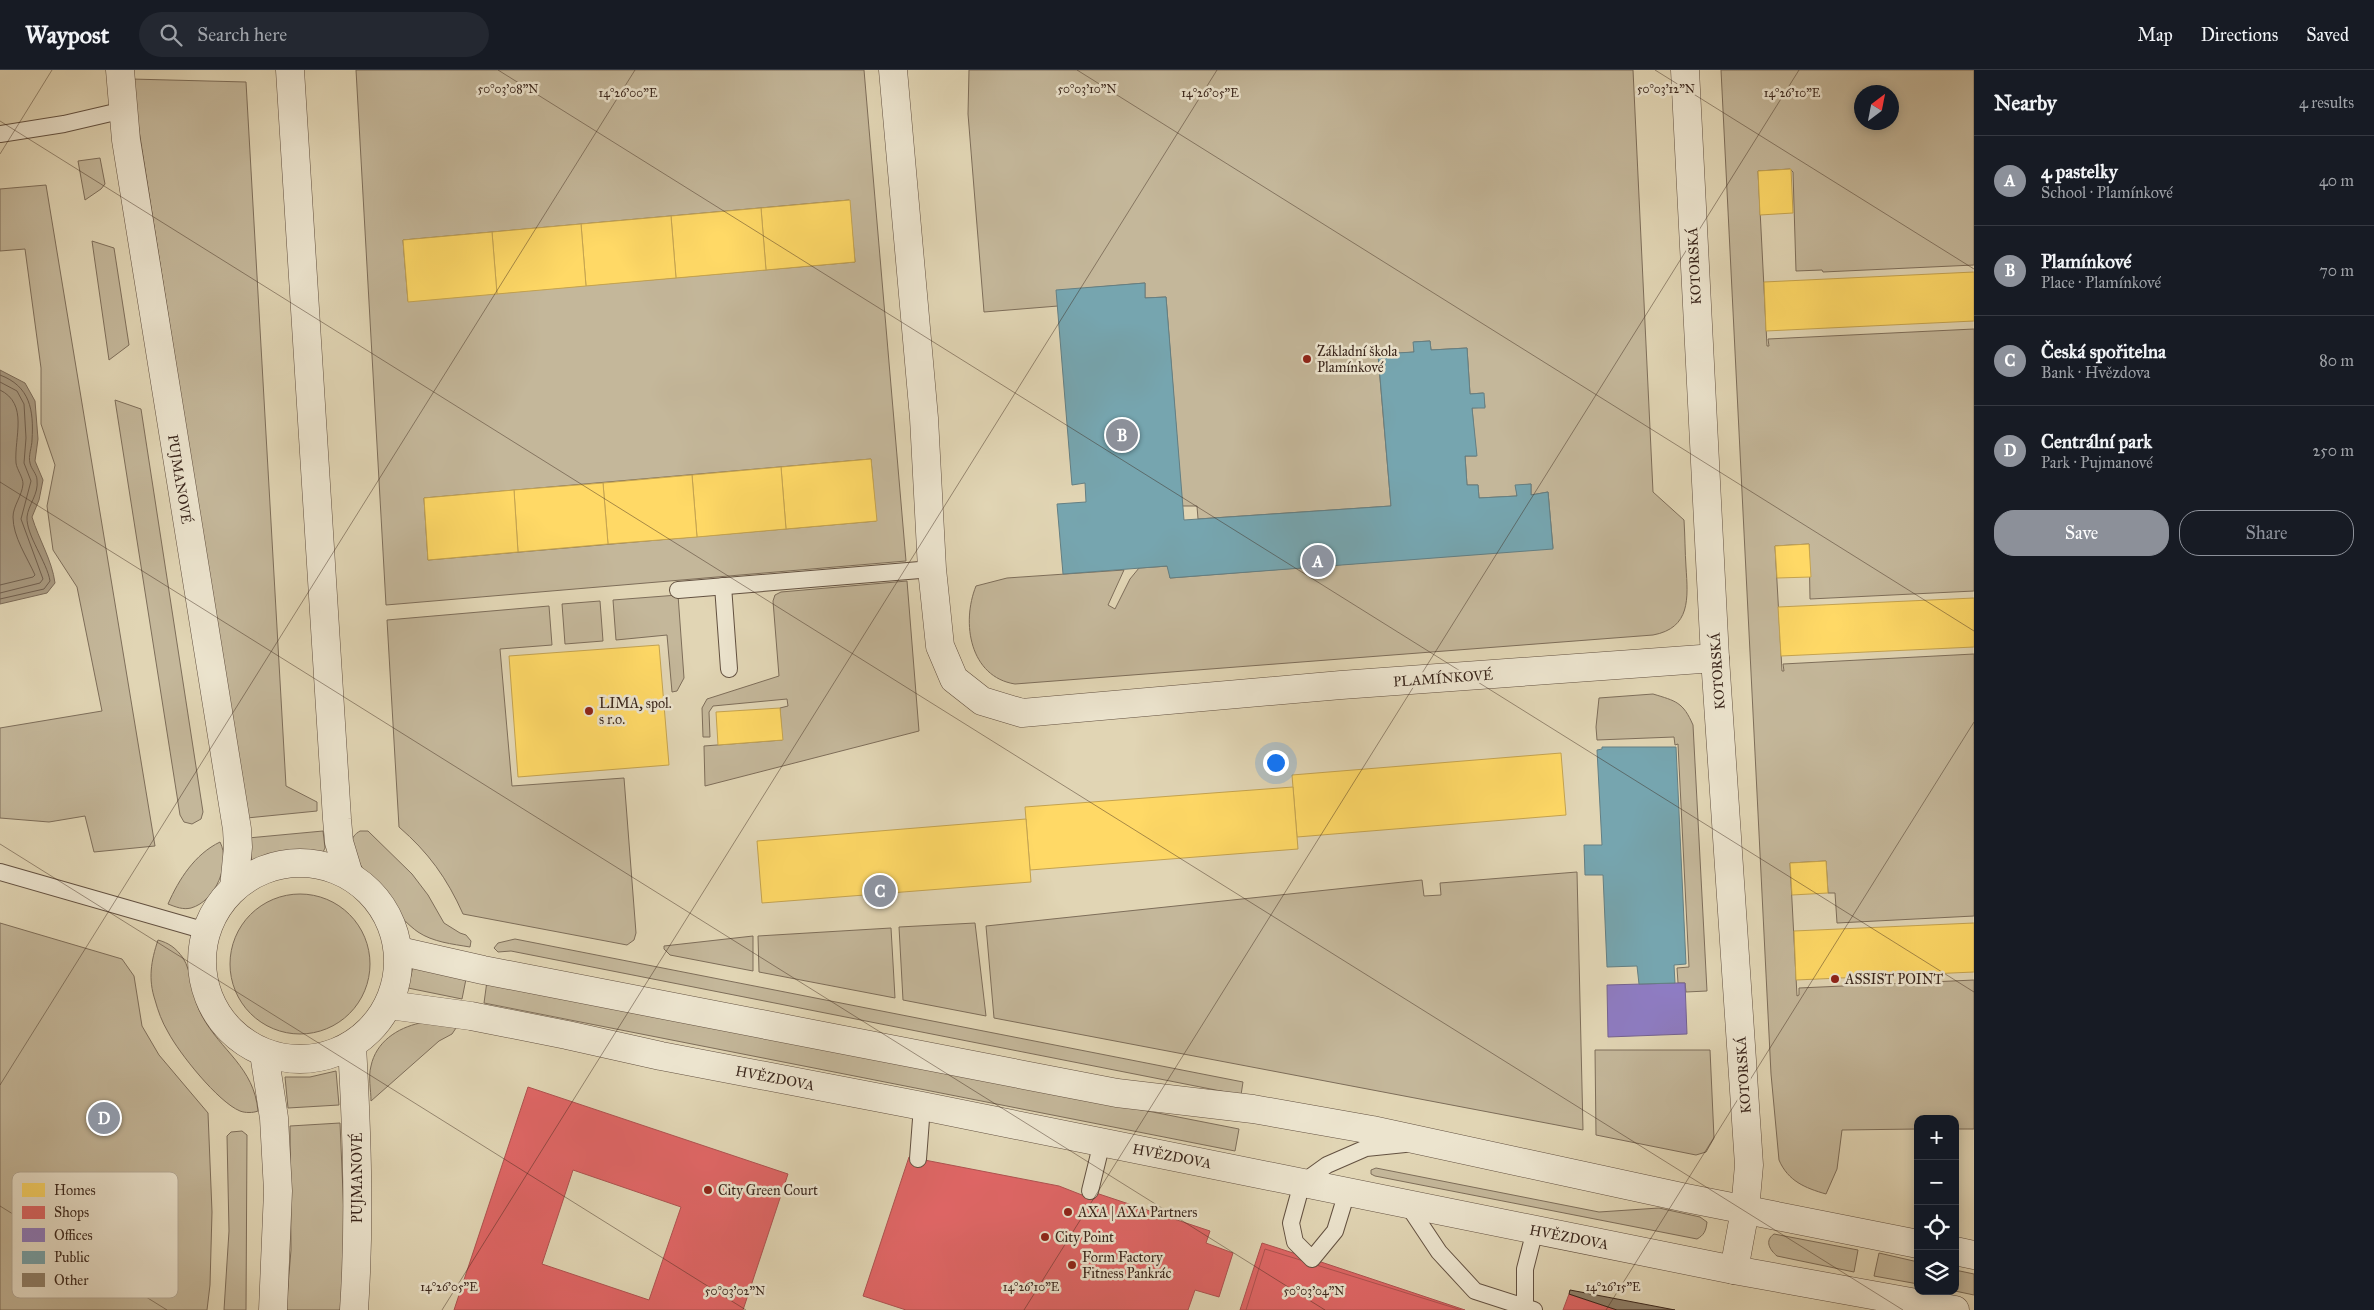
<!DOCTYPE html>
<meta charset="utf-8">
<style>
:root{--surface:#171b24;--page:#242831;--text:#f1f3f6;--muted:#9ea1a6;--line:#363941;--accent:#8c9099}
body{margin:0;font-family:"IM FELL Great Primer",serif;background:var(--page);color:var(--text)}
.controls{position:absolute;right:15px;bottom:15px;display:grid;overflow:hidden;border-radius:10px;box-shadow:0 2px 12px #0003}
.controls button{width:45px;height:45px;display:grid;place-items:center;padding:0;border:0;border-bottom:1px solid var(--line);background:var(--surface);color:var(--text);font:25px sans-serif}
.compass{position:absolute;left:1854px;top:15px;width:45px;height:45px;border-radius:50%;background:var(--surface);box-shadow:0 2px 12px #0003;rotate:32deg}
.you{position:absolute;left:1275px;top:692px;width:18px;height:18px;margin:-12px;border:4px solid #fff;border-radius:50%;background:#1a73e8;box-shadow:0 0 0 8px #1a73e833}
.badge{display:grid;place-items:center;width:32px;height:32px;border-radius:50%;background:var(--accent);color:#fff;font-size:16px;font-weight:700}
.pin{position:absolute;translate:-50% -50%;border:2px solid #fff;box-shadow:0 1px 5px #0006}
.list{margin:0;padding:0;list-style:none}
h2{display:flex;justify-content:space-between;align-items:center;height:65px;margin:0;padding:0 20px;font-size:21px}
h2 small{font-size:16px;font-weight:400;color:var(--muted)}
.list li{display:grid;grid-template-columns:32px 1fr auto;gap:15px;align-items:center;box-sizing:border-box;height:90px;padding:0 20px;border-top:1px solid var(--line)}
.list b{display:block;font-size:19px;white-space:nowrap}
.list p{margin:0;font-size:16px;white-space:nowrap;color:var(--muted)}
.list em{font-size:16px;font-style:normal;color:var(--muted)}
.actions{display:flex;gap:10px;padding:15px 20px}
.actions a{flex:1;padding:11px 0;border:1px solid var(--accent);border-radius:20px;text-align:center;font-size:18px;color:var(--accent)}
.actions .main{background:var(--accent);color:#fff}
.icon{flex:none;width:28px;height:28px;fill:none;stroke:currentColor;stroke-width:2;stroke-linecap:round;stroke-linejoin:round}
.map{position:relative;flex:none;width:1974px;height:1240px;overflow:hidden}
header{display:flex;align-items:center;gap:30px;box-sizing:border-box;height:70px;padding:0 25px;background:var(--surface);border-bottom:1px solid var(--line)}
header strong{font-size:24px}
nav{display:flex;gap:28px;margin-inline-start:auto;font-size:18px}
.search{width:350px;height:45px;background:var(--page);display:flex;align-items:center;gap:12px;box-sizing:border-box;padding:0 18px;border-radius:28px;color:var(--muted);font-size:19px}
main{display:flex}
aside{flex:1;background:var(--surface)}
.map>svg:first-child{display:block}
</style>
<header>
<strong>Waypost</strong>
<div class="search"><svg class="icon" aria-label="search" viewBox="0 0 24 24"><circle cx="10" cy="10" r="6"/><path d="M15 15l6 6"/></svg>Search here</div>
<nav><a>Map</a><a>Directions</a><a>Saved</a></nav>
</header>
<main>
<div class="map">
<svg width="1974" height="1240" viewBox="0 0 1974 1240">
<rect width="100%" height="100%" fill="#e1d5b4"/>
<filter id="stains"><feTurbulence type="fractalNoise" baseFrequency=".004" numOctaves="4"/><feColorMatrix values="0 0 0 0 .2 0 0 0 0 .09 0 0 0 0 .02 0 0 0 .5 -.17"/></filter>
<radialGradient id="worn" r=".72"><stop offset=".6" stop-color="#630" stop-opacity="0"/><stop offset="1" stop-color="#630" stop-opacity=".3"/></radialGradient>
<g fill="#c4b79a" stroke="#7e6e5a" fill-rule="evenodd">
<path d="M 356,0 L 864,0 L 906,491 L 386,535 ZM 849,130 L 855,192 L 408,231 L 403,170 ZM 871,389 L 876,451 L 428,490 L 424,428 Z"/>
<path d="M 969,0 L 1633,0 L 1653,422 L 1684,450 C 1685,466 1685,482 1686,497 C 1688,528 1691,558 1653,565 L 1015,614 C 970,607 961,553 976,516 L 1007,508 L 1124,500 L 1108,535 L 1115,539 L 1130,509 L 1139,498 L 1169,496 L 1170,508 L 1553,478 L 1548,422 L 1531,425 L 1531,414 L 1516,416 L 1517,426 L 1479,428 L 1478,415 L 1467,415 L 1465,386 L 1476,386 L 1472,338 L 1485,337 L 1483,323 L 1470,324 L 1467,278 L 1431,280 L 1430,271 L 1414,272 L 1414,282 L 1378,285 L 1391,436 L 1198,449 L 1197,436 L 1182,436 L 1166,227 L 1145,228 L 1145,213 L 1086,218 L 1058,236 L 984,242 L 968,44 Z"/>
<path d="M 1721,0 L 1974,0 L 1974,195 L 1823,202 L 1822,200 L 1796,201 L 1793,102 L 1790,99 L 1758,101 L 1767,276 L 1769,276 L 1768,269 L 1974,259 L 1974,521 L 1810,529 L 1809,474 L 1775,476 L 1782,601 L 1784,601 L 1783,594 L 1974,584 L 1974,846 L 1837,853 L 1835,823 L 1828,823 L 1826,791 L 1790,793 L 1797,926 L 1799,925 L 1799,918 L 1974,910 L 1974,1059 L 1955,1059 L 1955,1049 L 1918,1049 L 1918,1059 L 1842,1060 L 1837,1099 L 1826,1124 C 1805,1118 1788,1111 1779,1090 L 1771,1004 ZM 1862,22 L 1892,22 L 1892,52 L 1862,52 Z"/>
<path d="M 131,9 L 246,12 L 286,716 L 317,732 L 317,741 L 247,748 Z"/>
<path d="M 100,88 L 105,114 L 101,119 L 85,130 L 78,91 Z"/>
<path d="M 46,115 L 155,776 L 94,782 L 85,746 L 49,752 L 0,748 L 0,658 L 102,641 L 77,517 L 53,480 L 47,436 L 55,395 L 41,354 L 41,298 L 25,179 L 0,181 L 0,119 Z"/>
<path d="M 92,171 L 114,178 L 129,275 L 109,290 Z"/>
<path d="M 115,330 L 141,339 L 203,742 L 201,749 L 192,754 L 184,752 L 180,745 Z"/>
<path d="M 907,511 L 919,661 L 705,716 L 704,676 L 782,670 L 780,638 L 788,636 L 787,629 L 713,636 L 709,642 L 710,667 L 703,667 L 702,638 L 707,629 L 779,606 L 773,531 L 775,525 L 781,522 Z"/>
<path d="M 678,525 L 684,608 L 677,621 L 672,622 L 667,565 L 616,570 L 613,530 Z"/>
<path d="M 600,531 L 603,571 L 565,574 L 562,534 Z"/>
<path d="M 549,536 L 552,575 L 500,579 L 512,716 L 624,708 L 636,863 L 634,870 L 627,875 L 463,844 C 447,808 428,782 399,757 L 387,550 Z"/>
<path d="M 1653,624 C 1676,631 1683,632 1693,655 L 1707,921 L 1686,922 L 1685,913 L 1678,913 L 1677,898 L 1689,897 L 1678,674 L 1675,675 L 1674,667 L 1597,670 L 1596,657 L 1599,628 Z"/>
<path d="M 323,761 L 325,778 L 322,784 L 280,785 L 252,792 L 248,768 Z"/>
<path d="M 360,761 L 368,761 L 412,804 L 428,825 L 444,853 L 460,863 L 466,865 L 471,871 L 470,877 C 452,874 433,872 418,862 C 400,850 353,795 352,773 C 352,767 355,764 360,761 Z"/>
<path d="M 220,772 C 231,793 216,831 191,838 C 183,840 176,837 168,834 C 179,809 195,784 220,772 Z"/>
<path d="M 1577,802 L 1583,1060 L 994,948 L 986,856 L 1422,810 L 1424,826 L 1441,825 L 1440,813 Z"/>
<circle cx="300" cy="894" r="70"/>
<path d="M 0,853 L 122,889 L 134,906 L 142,956 L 159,985 L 208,1043 L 212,1142 L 210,1215 L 207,1240 L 0,1240 Z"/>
<path d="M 975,853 L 986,946 L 903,930 L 899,857 Z"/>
<path d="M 891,858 L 895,928 L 759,902 L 758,866 Z"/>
<path d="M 753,866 L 753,901 L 670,885 L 664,879 L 664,876 Z"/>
<path d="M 515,869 L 1243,1012 L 1241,1025 L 511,881 L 498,882 L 494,878 L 498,873 Z"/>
<path d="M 158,870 C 169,873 176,878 183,888 C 192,901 192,929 202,946 C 221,981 254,997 258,1041 C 253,1043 245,1043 240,1041 C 218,1032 179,983 168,962 C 162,952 158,941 155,930 C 148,909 151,891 158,870 Z"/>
<path d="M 413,897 L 466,909 L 462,929 L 408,918 Z"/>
<path d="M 487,911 L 1239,1059 L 1235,1081 L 484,933 Z"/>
<path d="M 420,953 L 435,953 L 456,958 L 452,964 L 439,971 L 371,1031 C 371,1020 368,1007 371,996 C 376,972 397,958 420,953 Z"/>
<path d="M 1595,980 L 1710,980 L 1714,1068 L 1706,1082 L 1696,1085 L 1596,1065 Z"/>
<path d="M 336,1001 L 339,1035 L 288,1038 L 285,1007 L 310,1007 Z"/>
<path d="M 340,1053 L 346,1193 L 341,1240 L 286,1240 L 291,1180 L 290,1056 Z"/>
<path d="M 242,1061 L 247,1065 L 246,1240 L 224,1240 L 229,1161 L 227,1066 L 231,1062 Z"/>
<path d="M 1376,1098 L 1599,1142 L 1659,1138 L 1700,1147 L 1707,1152 C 1706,1161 1704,1165 1697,1169 L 1375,1106 L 1371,1104 L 1371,1100 Z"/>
<path d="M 1774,1164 L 1858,1180 L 1854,1202 L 1777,1186 C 1770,1180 1764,1171 1774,1164 Z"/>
<path d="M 1879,1183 L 1918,1192 L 1918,1214 L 1874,1206 Z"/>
<path d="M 1955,1200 L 1974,1204 L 1974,1225 L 1955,1221 Z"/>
</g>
<path fill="#a89980" stroke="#7c6b58" d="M 0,300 L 25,313 L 35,331 L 38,369 L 35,391 L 43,410 L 39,430 L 32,447 C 39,470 52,490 55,513 L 47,523 L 0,534 Z"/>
<g fill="#ffd966" stroke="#c4a350">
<path d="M 1791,99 L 1793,143 L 1760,145 L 1758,101 Z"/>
<path d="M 850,130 L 855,192 L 766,200 L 761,138 Z"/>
<path d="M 761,138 L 766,200 L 676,208 L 671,146 Z"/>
<path d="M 671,146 L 676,208 L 586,216 L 581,154 Z"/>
<path d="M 581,154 L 586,216 L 497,224 L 492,162 Z"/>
<path d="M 492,162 L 497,224 L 408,232 L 403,170 Z"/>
<path d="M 1974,202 L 1974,251 L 1766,261 L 1764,212 Z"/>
<path d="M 871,389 L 877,451 L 786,459 L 781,397 Z"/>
<path d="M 781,397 L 786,459 L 697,467 L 692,405 Z"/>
<path d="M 692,405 L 697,467 L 608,474 L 603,413 Z"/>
<path d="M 603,413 L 608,474 L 518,482 L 514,420 Z"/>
<path d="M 514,420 L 518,482 L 428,490 L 424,428 Z"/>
<path d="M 1809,474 L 1811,507 L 1777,508 L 1775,476 Z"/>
<path d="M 1974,528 L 1974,577 L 1781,586 L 1778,537 Z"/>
<path d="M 659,575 L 669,695 L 518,707 L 509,586 Z"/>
<path d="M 780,638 L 783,670 L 718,675 L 716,642 Z"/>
<path d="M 1561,683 L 1566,745 L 1297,767 L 1292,705 Z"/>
<path d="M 1293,717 L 1298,779 L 1030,800 L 1025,737 Z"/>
<path d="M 1026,749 L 1031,812 L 762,833 L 757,771 Z"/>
<path d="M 1826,791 L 1828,823 L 1792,825 L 1790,793 Z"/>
<path d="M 1974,853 L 1974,902 L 1796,910 L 1794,861 Z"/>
</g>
<g fill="#e06666" stroke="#ae5250" fill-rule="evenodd">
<path d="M 528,1017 L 788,1104 L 743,1240 L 454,1240 ZM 573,1100 L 681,1137 L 649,1230 L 542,1194 Z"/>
<path d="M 909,1087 L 1059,1116 L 1082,1125 L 1084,1119 L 1210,1161 L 1206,1173 L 1233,1183 L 1219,1227 L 1195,1220 L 1188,1240 L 906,1240 L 863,1226 Z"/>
<path d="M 1262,1173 L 1312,1189 L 1465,1240 L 1240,1240 Z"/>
<path d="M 1265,1179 L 1461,1240 L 1246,1240 Z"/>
<path d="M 1569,1224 L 1580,1228 L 1617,1240 L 1563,1240 Z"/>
</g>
<path fill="#8e7cc3" stroke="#746291" d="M 1678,913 L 1685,913 L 1687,964 L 1608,967 L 1607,915 Z"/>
<g fill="#76a5af" stroke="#647f83">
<path d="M 1145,213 L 1145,228 L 1166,227 L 1184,450 L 1391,436 L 1378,284 L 1414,282 L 1413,272 L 1430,271 L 1431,280 L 1467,278 L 1470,324 L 1484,323 L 1485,338 L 1472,338 L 1477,386 L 1465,386 L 1467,415 L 1478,415 L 1479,428 L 1517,426 L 1515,415 L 1531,414 L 1531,425 L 1548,422 L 1553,479 L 1170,508 L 1167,496 L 1063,504 L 1057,434 L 1086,432 L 1085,413 L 1072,415 L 1056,220 Z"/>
<path d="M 1602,677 L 1676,677 L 1686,894 L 1674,895 L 1675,913 L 1639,914 L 1637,896 L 1607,897 L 1603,805 L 1585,805 L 1584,775 L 1602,775 L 1597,680 L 1602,679 Z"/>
</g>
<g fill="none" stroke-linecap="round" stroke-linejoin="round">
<g stroke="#705f4e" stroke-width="1">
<path d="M 0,305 C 30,316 34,340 32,370 C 32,377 28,386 30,393 C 31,399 37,404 37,410 C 39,424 28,435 27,447 C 26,465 47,492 50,511 L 44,519 L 0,529"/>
<path d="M 0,312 L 17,321 L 24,334 L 26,368 L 24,393 L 31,411 L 21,449 L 43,509 L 40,513 L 0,523"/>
<path d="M 0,320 C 29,334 14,367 16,393 C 17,400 23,407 23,414 C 22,426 13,436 13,447 C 13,467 27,487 35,505 L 33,507 L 0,515"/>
</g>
</g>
<path fill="#90816b" stroke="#39251b" d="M 1570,1220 L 1675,1240 L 1617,1240 L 1569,1224 Z"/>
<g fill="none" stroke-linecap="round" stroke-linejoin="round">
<defs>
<g id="service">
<path d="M 0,64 L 64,54 L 124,40"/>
<path d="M 723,516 L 729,599"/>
<path d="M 678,520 L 932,499"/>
<path d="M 0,802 L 206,861"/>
<path d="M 918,1089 L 922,1036"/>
<path d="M 1090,1121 L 1102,1072"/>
<path d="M 1347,1122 L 1335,1161 L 1312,1189 L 1295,1172 L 1291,1153 L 1302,1113 L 1327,1095 L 1366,1078 L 1405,1074"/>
<path d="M 1407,1134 L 1439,1182 L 1475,1221 L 1534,1240"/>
<path d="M 1525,1237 L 1525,1199 L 1535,1160"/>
</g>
<g id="minor">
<path d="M 120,0 L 126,70 L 237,759 L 238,777 L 234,818"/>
<path d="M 290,0 L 337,749 L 339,772 L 349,805"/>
<path d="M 893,0 L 924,348 L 932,499 L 940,576 L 954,609 L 982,631 L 1022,643 L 1341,615 L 1715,588"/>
<path d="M 1685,0 L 1715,588 L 1749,1095 L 1745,1140 L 1734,1200"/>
</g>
<g id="tertiary">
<circle cx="300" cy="891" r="98"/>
<path d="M 399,881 L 483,900 L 1117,1023 L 1253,1039 L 1372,1060 L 1686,1128 L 1918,1174"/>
<path d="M 389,935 L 471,946 L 567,965 L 661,986 L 922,1036 L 1734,1200 L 1955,1240"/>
<path d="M 352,976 C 357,1064 360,1152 354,1240"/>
<path d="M 264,983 L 274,1048 L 278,1121 L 273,1240"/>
<path d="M 1955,1181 L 1974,1185"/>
</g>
</defs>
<use href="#service" stroke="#635141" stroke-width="18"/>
<use href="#minor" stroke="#635141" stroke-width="29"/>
<use href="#tertiary" stroke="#635141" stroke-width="29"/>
<use href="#service" stroke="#ece4ce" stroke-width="16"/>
<use href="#minor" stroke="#ece4ce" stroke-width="28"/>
<use href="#tertiary" stroke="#ece4ce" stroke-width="28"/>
</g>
<path fill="none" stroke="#39251b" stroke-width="1" stroke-opacity="0.45" d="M 498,0 L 1974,922M 1077,0 L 1974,561M 1655,0 L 1974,199M 0,51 L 1903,1240M 0,84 L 52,0M 0,412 L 1325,1240M 0,774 L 746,1240M 0,1015 L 635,0M 0,1136 L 167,1240M 442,1240 L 1217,0M 1024,1240 L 1799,0M 1606,1240 L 1974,652"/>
<g fill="#8f2418" stroke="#ece4ce" stroke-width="2">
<circle cx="1307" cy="289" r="5"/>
<circle cx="589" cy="641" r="5"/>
<circle cx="1835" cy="909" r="5"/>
<circle cx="708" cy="1120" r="5"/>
<circle cx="1068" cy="1142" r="5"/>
<circle cx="1045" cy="1167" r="5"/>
<circle cx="1072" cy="1195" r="5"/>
</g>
<g text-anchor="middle" stroke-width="5" stroke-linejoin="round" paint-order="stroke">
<g font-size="14" fill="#39251b" stroke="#ece4ce">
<text transform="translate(1694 196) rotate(-93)" y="5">KOTORSKÁ</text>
<text transform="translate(180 409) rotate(81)" y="5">PUJMANOVÉ</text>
<text transform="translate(1717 601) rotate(-94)" y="5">KOTORSKÁ</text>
<text transform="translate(1443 608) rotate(-4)" y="5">PLAMÍNKOVÉ</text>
<text transform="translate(1743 1005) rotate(-94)" y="5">KOTORSKÁ</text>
<text transform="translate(775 1008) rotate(11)" y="5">HVĚZDOVA</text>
<text transform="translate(1172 1086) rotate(11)" y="5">HVĚZDOVA</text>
<text transform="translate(357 1108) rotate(-90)" y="5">PUJMANOVÉ</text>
<text transform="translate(1569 1167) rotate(11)" y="5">HVĚZDOVA</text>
</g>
<g font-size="14" fill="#39251b" stroke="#ece4ce" text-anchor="start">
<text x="1317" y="286">Základní škola<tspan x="1317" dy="16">Plamínkové</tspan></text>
<text x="599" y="638">LIMA, spol.<tspan x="599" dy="16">s r.o.</tspan></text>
<text x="1845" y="914">ASSIST POINT</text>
<text x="718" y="1125">City Green Court</text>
<text x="1078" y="1147">AXA | AXA Partners</text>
<text x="1055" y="1172">City Point</text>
<text x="1082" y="1192">Form Factory<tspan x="1082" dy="16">Fitness Pankrác</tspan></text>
</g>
</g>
<rect x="12" y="1102" width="166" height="126" rx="8" fill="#ece4ce" stroke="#b6ab98" stroke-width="1"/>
<rect x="22" y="1113" width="23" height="14" fill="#ffd966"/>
<rect x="22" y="1136" width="23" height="13" fill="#e06666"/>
<rect x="22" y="1158" width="23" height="14" fill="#8e7cc3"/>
<rect x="22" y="1181" width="23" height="13" fill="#76a5af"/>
<rect x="22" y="1203" width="23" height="14" fill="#90816b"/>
<g font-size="14" fill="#39251b">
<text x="54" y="1125">Homes</text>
<text x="54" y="1147">Shops</text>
<text x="54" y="1170">Offices</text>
<text x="54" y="1192">Public</text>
<text x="54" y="1215">Other</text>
</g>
<g font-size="12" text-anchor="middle" fill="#39251b" stroke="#ece4ce" stroke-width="5" stroke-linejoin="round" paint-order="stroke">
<text x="508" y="23">50°03'08"N</text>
<text x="1087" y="23">50°03'10"N</text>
<text x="1666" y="23">50°03'12"N</text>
<text x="628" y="27">14°26'00"E</text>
<text x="1210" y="27">14°26'05"E</text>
<text x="1792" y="27">14°26'10"E</text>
<text x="449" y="1221">14°26'05"E</text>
<text x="1031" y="1221">14°26'10"E</text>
<text x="1613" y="1221">14°26'15"E</text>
<text x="735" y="1225">50°03'02"N</text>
<text x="1314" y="1225">50°03'04"N</text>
</g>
<rect width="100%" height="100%" filter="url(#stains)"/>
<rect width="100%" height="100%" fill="url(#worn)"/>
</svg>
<div class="controls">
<button>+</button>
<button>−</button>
<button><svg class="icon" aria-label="locate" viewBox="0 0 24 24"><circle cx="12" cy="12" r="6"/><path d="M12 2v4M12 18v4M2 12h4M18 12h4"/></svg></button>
<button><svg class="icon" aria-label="layers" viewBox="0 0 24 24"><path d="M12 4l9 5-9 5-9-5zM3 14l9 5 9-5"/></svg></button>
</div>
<svg class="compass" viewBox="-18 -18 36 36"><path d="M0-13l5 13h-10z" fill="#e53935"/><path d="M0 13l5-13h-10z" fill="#9ea1a6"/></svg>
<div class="you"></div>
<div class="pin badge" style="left:1318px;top:491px">A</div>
<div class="pin badge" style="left:1122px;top:365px">B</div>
<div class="pin badge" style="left:880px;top:821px">C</div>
<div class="pin badge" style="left:104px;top:1048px">D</div>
</div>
<aside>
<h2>Nearby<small>4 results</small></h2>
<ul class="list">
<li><span class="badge">A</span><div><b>4 pastelky</b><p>School · Plamínkové</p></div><em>40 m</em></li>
<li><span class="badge">B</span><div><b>Plamínkové</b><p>Place · Plamínkové</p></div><em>70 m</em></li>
<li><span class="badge">C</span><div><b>Česká spořitelna</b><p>Bank · Hvězdova</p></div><em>80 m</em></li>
<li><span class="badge">D</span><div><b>Centrální park</b><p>Park · Pujmanové</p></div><em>250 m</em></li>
</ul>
<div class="actions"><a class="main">Save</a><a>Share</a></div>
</aside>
</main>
